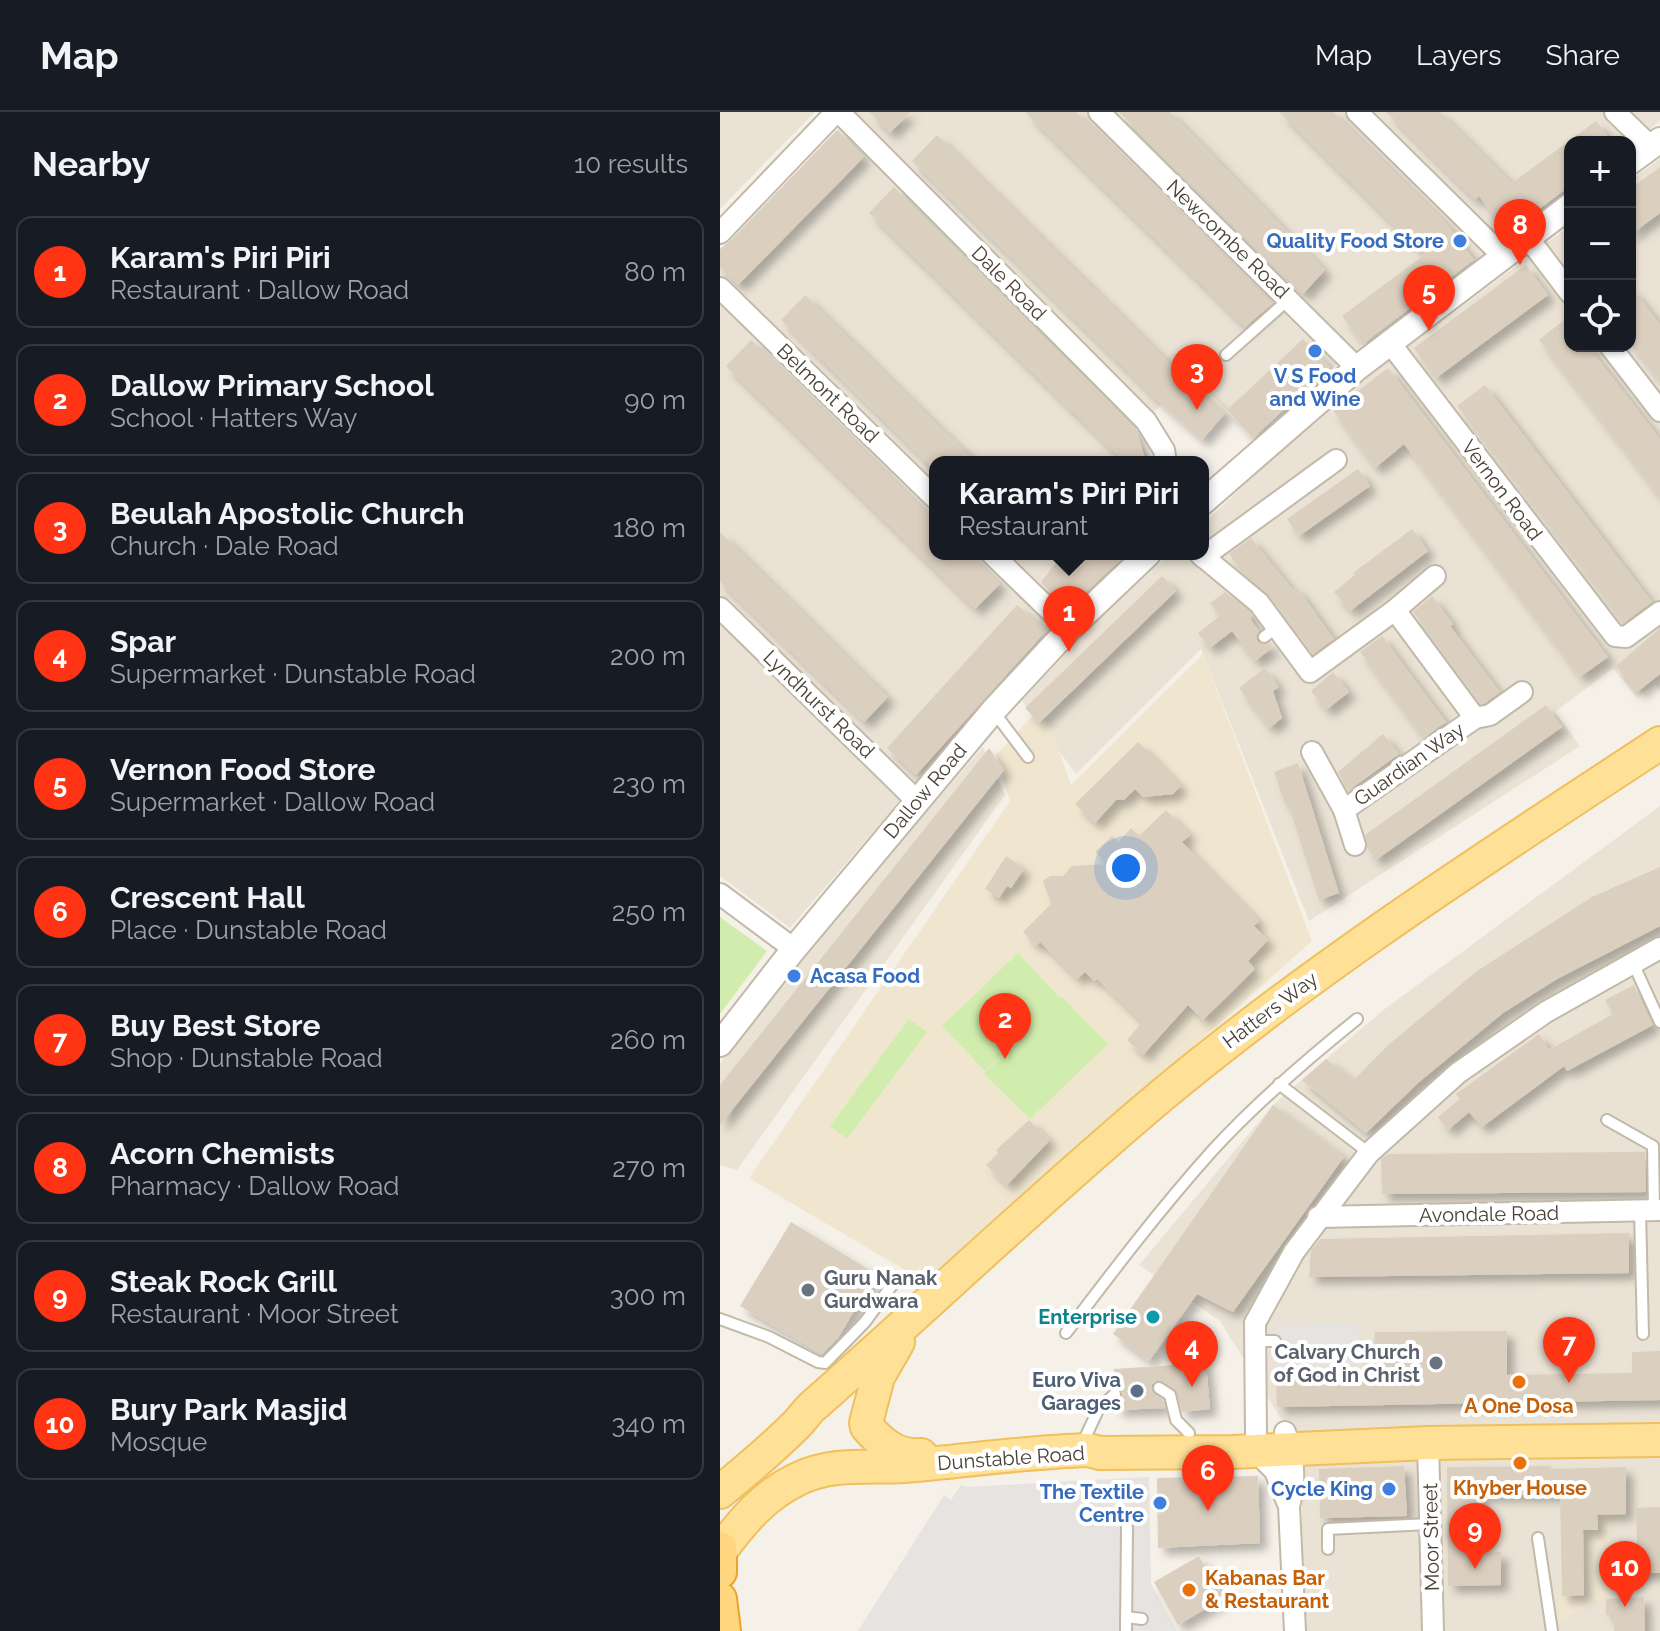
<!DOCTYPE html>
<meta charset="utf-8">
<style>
:root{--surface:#171b24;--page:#20242c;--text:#f1f3f6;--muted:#9ea1a6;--line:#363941;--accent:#ff3415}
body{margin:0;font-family:Raleway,sans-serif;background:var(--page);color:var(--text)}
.controls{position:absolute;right:24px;top:24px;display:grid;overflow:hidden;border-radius:16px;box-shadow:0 2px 6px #0004}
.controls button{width:72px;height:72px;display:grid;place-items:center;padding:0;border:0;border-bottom:2px solid var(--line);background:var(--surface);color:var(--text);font:40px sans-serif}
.you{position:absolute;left:406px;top:756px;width:28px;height:28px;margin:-20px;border:6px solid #fff;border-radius:50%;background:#1a73e8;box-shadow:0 0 0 12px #1a73e833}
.badge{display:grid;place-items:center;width:52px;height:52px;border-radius:50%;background:var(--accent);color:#fff;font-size:26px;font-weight:700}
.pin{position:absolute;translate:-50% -66px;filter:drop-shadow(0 2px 4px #0008)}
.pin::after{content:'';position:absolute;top:42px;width:28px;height:24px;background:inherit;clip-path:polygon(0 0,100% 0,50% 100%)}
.popup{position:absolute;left:209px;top:344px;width:280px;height:104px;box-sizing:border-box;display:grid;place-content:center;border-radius:16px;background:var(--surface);filter:drop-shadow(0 2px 6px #0005);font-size:26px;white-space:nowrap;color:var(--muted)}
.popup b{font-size:30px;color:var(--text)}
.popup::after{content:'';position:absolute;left:50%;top:100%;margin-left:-16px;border:16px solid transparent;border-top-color:var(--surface)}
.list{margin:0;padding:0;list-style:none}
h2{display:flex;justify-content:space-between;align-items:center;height:104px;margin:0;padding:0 32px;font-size:34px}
h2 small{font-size:26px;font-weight:400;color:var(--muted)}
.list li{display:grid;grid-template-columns:52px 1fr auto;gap:24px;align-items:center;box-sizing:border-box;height:112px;margin:0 16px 16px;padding:0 16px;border:2px solid var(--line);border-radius:16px}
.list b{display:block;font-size:30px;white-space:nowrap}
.list p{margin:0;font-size:26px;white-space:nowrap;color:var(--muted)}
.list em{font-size:26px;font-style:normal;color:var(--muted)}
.icon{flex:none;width:44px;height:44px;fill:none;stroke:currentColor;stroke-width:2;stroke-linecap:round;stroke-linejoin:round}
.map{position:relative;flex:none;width:940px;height:1519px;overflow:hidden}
header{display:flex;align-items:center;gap:48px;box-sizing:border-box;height:112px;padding:0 40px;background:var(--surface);border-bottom:2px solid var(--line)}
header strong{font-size:38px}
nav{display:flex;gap:44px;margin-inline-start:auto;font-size:28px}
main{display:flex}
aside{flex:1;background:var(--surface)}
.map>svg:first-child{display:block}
</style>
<header>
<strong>Map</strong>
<nav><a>Map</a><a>Layers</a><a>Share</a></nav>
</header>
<main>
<aside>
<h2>Nearby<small>10 results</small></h2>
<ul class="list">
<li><span class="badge">1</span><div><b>Karam's Piri Piri</b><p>Restaurant · Dallow Road</p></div><em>80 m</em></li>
<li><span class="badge">2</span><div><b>Dallow Primary School</b><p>School · Hatters Way</p></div><em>90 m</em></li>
<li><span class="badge">3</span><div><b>Beulah Apostolic Church</b><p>Church · Dale Road</p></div><em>180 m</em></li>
<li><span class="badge">4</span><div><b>Spar</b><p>Supermarket · Dunstable Road</p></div><em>200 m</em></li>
<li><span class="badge">5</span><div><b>Vernon Food Store</b><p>Supermarket · Dallow Road</p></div><em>230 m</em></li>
<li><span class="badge">6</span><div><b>Crescent Hall</b><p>Place · Dunstable Road</p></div><em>250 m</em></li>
<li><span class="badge">7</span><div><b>Buy Best Store</b><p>Shop · Dunstable Road</p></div><em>260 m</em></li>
<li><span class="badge">8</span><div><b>Acorn Chemists</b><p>Pharmacy · Dallow Road</p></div><em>270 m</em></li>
<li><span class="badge">9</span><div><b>Steak Rock Grill</b><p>Restaurant · Moor Street</p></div><em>300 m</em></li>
<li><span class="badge">10</span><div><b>Bury Park Masjid</b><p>Mosque</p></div><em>340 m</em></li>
</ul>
</aside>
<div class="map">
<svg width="940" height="1519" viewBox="0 0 940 1519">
<defs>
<filter id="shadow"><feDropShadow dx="7" dy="7" stdDeviation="4" flood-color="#0004"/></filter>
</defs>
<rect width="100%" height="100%" fill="#f5f1e8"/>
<g fill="#eae3d5">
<path d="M 0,0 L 95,0 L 0,97 Z"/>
<path d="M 135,0 L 940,0 L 940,9 L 910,32 L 910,30 L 850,30 L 850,78 L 613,255 L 534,325 L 472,263 L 414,319 L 431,350 L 215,350 L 215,442 L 406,442 L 323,523 L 70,816 L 0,764 L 0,139 Z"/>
<path d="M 940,46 L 940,578 L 935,572 L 917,586 L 893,556 L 835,600 L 860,634 L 589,809 L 481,537 L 356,662 L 302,589 L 373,512 L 450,442 L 483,442 L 483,412 L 596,306 L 665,252 L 850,114 L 850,234 L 910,234 L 910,69 Z"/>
<path d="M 263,635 L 285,683 L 17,1058 L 0,1053 L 0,951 L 84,841 Z"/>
<path d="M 940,694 L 940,1519 L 580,1519 L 583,1342 L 500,1209 L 419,1153 L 553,993 L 584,966 L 662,899 Z"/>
</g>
<g fill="#f0e6d0">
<path d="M 483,542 L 592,829 L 207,1171 L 29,1066 L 290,689 L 276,643 L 316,600 L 330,613 L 351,673 Z"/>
<path d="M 839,1357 L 891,1402 L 890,1481 L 839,1510 Z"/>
</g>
<g fill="#d1edad">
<path d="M 0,805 L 47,839 L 0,902 Z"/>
<path d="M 298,841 L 340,886 L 342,885 L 388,932 L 310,1007 L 264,962 L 291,934 L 265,959 L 222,914 Z"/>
<path d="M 189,907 L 207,920 L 127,1027 L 110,1014 Z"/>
</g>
<g fill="#e6e3e0">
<path d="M 638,1211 L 639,1254 L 630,1254 L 630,1266 L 556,1269 L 555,1214 Z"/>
<path d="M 429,1365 L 431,1472 L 457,1519 L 138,1519 L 224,1383 L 231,1388 L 241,1373 L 248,1375 Z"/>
</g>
<g fill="#dbcfbf" filter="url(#shadow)">
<path d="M 149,0 L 190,0 L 170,21 Z"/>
<path d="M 305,0 L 356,0 L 552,192 L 525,215 Z"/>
<path d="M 399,0 L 450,0 L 605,158 L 583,182 Z"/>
<path d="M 559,0 L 613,0 L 727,112 L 754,148 L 643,232 L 622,204 L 704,143 Z"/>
<path d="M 666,0 L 720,0 L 792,71 L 876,9 L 892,30 L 850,30 L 850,74 L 787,121 L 759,84 L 755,88 Z"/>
<path d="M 117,18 L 144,45 L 18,173 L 0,155 L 0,137 L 9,130 Z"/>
<path d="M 217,23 L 469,270 L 472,267 L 506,300 L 482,328 L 441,292 L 192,49 Z"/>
<path d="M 940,55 L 940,101 L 910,123 L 910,77 Z"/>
<path d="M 174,75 L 416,317 L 426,350 L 400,350 L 397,343 L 149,101 Z"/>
<path d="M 806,153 L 828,183 L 716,266 L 694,236 Z"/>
<path d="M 910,174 L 940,212 L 940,269 L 910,231 Z"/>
<path d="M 85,183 L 256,350 L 215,350 L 215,359 L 61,208 Z"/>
<path d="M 850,203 L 850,234 L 868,234 L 940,327 L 940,385 L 819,228 Z"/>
<path d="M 583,227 L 610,255 L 533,326 L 507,298 Z"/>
<path d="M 31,228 L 215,409 L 215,442 L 249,442 L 280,472 L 255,497 L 6,254 Z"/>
<path d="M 668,256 L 888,545 L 860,565 L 684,332 L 655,356 L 613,298 Z"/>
<path d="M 765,273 L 932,490 L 904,511 L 737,294 Z"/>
<path d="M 638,357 L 650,374 L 579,424 L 567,407 Z"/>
<path d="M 692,417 L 708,439 L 630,499 L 614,480 L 635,463 L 633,461 Z"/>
<path d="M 0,420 L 168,585 L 144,610 L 0,470 Z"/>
<path d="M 531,426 L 573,478 L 577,476 L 614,527 L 593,542 L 549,483 L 522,460 L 509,442 Z"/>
<path d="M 343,442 L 406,442 L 348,498 L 321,470 Z"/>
<path d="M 442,464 L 456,479 L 319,611 L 305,596 Z"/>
<path d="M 505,480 L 533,504 L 530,507 L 539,519 L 536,525 L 538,530 L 549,531 L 552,536 L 535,549 L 512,519 L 490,536 L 478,521 L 500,504 L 490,491 Z"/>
<path d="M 712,484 L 733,512 L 730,514 L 780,580 L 765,591 L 761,592 L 693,500 Z"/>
<path d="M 297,493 L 326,519 L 196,663 L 167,636 Z"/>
<path d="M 940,516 L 940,562 L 917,580 L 896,554 Z"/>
<path d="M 662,524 L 726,610 L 704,626 L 640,540 Z"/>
<path d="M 545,556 L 559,575 L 553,579 L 562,606 L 549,616 L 519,576 Z"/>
<path d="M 613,560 L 629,580 L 606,598 L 591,579 Z"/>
<path d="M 826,593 L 842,615 L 656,748 L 647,736 L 645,723 Z"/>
<path d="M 663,622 L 679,642 L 628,679 L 618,660 Z"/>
<path d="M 418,630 L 461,674 L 453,682 L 423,685 L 415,677 L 404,688 L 396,688 L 375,711 L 355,692 Z"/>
<path d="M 269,636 L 284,658 L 0,1013 L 0,973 Z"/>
<path d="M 578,651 L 619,781 L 599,788 L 568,691 L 565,692 L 554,660 Z"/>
<path d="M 446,698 L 470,723 L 462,730 L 539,809 L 534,814 L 548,828 L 528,849 L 535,857 L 483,908 L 468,893 L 423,943 L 407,928 L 422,910 L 377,867 L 374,869 L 365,860 L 357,867 L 320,830 L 316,834 L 303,820 L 331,792 L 323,769 L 330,764 L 343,764 L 352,754 L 387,752 L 375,740 L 392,724 L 398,730 L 411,716 L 419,724 Z"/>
<path d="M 286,744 L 304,757 L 291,776 L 287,774 L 279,786 L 265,777 Z"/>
<path d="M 940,755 L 940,814 L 837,867 L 783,901 L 699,970 L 646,1021 L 582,968 L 606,947 L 634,968 L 667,934 L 757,859 L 872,785 Z"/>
<path d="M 914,873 L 933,913 L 847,959 L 844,954 L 762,1015 L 749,1000 L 728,1018 L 718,1005 L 740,987 L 736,982 L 819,922 L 829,938 L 893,902 L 885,888 Z"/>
<path d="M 553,993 L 621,1042 L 626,1042 L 513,1200 L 477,1182 L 429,1249 L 393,1222 Z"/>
<path d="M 309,1008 L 330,1028 L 287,1073 L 266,1053 L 278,1041 L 276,1038 Z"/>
<path d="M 925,1040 L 926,1080 L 662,1082 L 661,1047 L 668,1042 Z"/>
<path d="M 71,1110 L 156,1162 L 118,1226 L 102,1242 L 20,1194 Z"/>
<path d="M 909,1121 L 909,1161 L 589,1165 L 591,1139 L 600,1127 Z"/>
<path d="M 787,1219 L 787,1263 L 912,1261 L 912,1240 L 940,1239 L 940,1288 L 557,1295 L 556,1269 L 645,1269 L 645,1235 L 654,1233 L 655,1220 Z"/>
<path d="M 486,1251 L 490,1297 L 462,1300 L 455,1277 L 439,1268 L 432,1272 L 432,1279 L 443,1288 L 445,1296 L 396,1298 L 396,1292 L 403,1281 L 400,1276 L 395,1274 L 394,1257 Z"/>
<path d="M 684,1354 L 687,1404 L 600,1406 L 599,1357 Z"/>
<path d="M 831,1354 L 831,1357 L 906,1355 L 906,1402 L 877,1403 L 878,1418 L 863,1418 L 864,1483 L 842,1484 L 840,1383 L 759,1383 L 761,1441 L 781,1440 L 781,1473 L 728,1474 L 727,1355 Z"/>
<path d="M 538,1364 L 540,1431 L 438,1436 L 437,1366 Z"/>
<path d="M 940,1395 L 940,1461 L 918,1461 L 916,1396 Z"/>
<path d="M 479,1444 L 504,1486 L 458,1513 L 434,1470 Z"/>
<path d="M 924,1485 L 925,1519 L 894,1519 L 893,1503 L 886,1503 L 886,1487 Z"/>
</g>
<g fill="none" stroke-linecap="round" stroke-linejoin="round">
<defs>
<g id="service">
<path d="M 506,243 L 569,187"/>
<path d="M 544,525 L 557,515"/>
<path d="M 274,600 L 308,645"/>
<path d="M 913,851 L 940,910"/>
<path d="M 559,972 L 649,1041"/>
<path d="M 887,1008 L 933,1034 L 934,1099"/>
<path d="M 920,1099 L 923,1222"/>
<path d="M 0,1207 L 49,1225 L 98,1250 L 105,1251 L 145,1210 L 175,1169"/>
<path d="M 346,1221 C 393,1159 440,1097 492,1039 C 536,991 586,948 637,907"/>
<path d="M 535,1229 L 555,1229"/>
<path d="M 439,1276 L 450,1283 L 456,1308 L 469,1321"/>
<path d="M 364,1328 L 379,1296 L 395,1282"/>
<path d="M 818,1426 L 832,1519"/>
<path d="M 608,1437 L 608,1417 L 709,1412"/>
<path d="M 406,1505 L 422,1507"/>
<path d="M 406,1519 L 407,1415"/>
</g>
<g id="minor">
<path d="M 119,0 L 426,309 L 444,338 L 446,350"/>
<path d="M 379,0 L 637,256"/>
<path d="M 637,0 L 784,145"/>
<path d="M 895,0 L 931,35"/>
<path d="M 0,121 L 116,0"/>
<path d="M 809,127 L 850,181"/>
<path d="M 0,176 L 215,386"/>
<path d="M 670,231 L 895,524 L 906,525 L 940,500"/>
<path d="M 890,234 L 940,299"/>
<path d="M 272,442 L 349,517"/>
<path d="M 480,442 L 539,491 L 590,560 L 675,498 L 715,464"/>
<path d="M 483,445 L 616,348"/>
<path d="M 0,496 L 197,689"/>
<path d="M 755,606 L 770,603 L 802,580"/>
<path d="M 592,640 L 624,698 L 635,733"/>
<path d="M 624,698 L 755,606 L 675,498"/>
<path d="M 0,782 L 74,837"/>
<path d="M 598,1105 L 940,1098"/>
<path d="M 565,1320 C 574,1342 576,1371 569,1394 L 575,1519"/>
<path d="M 536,1322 L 535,1211 L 574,1140 L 649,1041 L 738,961 L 826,900 L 940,836"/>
<path d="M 708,1331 L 713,1519"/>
<path d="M 535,1339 L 555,1359 L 567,1390"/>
</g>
<g id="tertiary">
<path d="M 910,50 L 940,28"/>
<path d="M 483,390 L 637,256 L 850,94"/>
<path d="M 0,932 L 74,837 L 273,599 L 349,517 L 428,442"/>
</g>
<g id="primary">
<path d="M 146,1311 L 158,1265 L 178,1230"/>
<path d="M 147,1315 C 162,1332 177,1345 201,1343"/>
<path d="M 0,1380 C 27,1358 53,1336 77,1312 C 83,1306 87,1299 93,1294 C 210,1191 322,1084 441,984 C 598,853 770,743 940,631"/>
<path d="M 1,1438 C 23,1409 43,1384 76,1368 C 111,1350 147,1356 184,1354 C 245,1349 306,1340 368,1338 L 380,1341 L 512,1340 L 708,1331 L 940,1328"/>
</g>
<g id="trunk">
<path d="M 0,1436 L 0,1460"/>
<path d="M 0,1487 L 4,1519"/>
</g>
</defs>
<use href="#service" stroke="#c2b9a9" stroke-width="14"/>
<use href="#minor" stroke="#c2b9a9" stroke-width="24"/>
<use href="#tertiary" stroke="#c2b9a9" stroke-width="28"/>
<use href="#primary" stroke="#efc05c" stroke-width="36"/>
<use href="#trunk" stroke="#eca22b" stroke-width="36"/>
<use href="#service" stroke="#fff" stroke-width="10"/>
<use href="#minor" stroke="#fff" stroke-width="20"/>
<use href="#tertiary" stroke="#fff" stroke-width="24"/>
<use href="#primary" stroke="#ffe097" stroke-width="32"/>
<use href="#trunk" stroke="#ffd580" stroke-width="32"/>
</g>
<g fill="#3f7fe0" stroke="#fff" stroke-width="3">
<circle cx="740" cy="129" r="8"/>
<circle cx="595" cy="239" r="8"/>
<circle cx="74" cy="864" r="8"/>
<circle cx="669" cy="1377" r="8"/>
<circle cx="440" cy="1391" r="8"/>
</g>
<g fill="#6b7280" stroke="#fff" stroke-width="3">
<circle cx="88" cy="1178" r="8"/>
<circle cx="716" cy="1251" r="8"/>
</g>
<circle fill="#0f9aa8" stroke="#fff" stroke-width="3" cx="433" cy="1205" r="8"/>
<g fill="#e8710a" stroke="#fff" stroke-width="3">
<circle cx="799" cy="1270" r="8"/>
<circle cx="800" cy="1351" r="8"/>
<circle cx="469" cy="1478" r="8"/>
</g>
<circle fill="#5c6f8a" stroke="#fff" stroke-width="3" cx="417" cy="1279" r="8"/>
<g text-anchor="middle" stroke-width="8" stroke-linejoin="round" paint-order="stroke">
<g font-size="20" fill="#494135" stroke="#fff">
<text transform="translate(508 127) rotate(44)" y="7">Newcombe Road</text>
<text transform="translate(289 171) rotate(45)" y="7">Dale Road</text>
<text transform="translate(108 281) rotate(44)" y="7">Belmont Road</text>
<text transform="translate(782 378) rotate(53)" y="7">Vernon Road</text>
<text transform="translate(99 592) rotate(44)" y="7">Lyndhurst Road</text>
<text transform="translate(689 652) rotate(-35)" y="7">Guardian Way</text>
<text transform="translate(205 679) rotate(-50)" y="7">Dallow Road</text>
<text transform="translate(550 898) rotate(-37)" y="7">Hatters Way</text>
<text transform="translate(769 1102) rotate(-1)" y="7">Avondale Road</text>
<text transform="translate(291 1346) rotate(-4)" y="7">Dunstable Road</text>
<text transform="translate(711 1425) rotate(-91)" y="7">Moor Street</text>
</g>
<g font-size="20" font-weight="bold" fill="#366cbe" stroke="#fff" text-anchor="end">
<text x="724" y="136">Quality Food Store</text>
<text x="595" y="271" text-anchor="middle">V S Food<tspan x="595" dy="23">and Wine</tspan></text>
<text x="90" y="871" text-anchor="start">Acasa Food</text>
<text x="653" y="1384">Cycle King</text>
<text x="424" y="1387">The Textile<tspan x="424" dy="23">Centre</tspan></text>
</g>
<g font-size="20" font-weight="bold" fill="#5b616d" stroke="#fff" text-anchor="start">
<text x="104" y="1173">Guru Nanak<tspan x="104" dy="23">Gurdwara</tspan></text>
<text x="700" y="1247" text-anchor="end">Calvary Church<tspan x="700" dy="23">of God in Christ</tspan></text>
</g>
<g font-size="20" font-weight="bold" fill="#0d838f" stroke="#fff" text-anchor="end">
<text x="417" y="1212">Enterprise</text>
</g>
<g font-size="20" font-weight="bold" fill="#4e5e75" stroke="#fff" text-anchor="end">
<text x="401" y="1275">Euro Viva<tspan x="401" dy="23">Garages</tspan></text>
</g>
<g font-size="20" font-weight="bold" fill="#c56008" stroke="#fff">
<text x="799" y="1301">A One Dosa</text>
<text x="800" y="1383">Khyber House</text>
<text x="485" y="1473" text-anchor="start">Kabanas Bar<tspan x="485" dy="23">&amp; Restaurant</tspan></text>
</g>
</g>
</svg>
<div class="controls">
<button>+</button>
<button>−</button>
<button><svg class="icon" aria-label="locate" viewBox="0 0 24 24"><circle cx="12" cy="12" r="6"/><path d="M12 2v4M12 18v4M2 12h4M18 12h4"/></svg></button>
</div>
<div class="you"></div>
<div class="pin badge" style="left:349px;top:540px">1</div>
<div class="popup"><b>Karam's Piri Piri</b>Restaurant</div>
<div class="pin badge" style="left:285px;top:947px">2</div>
<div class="pin badge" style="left:477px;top:298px">3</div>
<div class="pin badge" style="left:472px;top:1275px">4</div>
<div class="pin badge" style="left:709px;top:219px">5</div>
<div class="pin badge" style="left:488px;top:1399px">6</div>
<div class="pin badge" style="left:849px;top:1271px">7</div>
<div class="pin badge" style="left:800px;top:153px">8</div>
<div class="pin badge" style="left:755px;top:1457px">9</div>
<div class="pin badge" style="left:905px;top:1495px">10</div>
</div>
</main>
